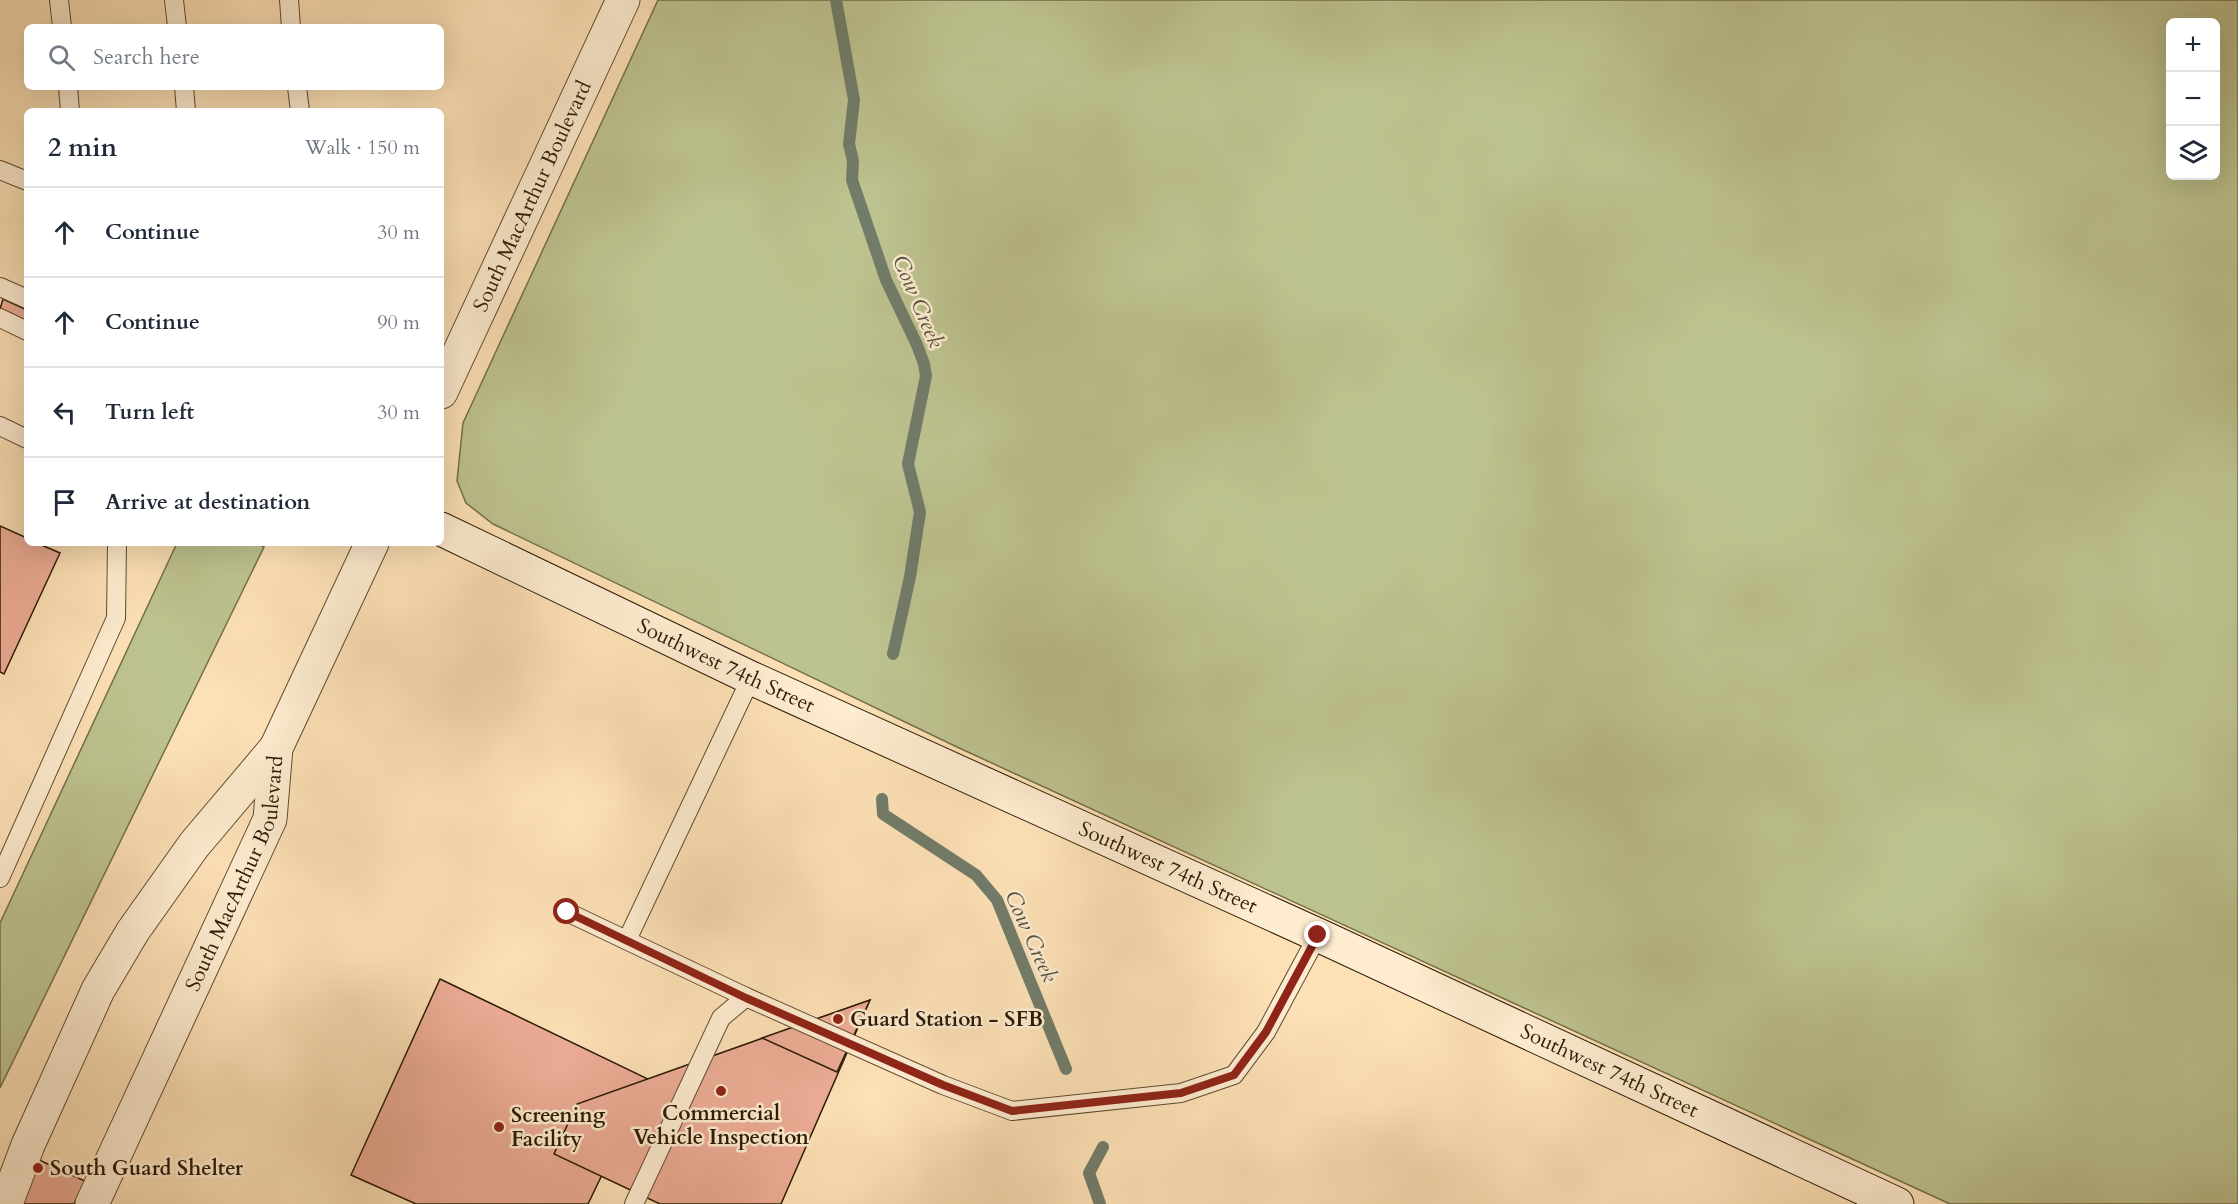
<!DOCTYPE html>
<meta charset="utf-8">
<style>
:root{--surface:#fff;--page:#f2f2f3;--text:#1f2937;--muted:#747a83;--line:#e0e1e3}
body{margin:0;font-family:Cardo,serif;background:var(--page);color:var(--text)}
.controls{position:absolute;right:18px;top:18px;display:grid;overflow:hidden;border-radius:9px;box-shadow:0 6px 24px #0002}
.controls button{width:54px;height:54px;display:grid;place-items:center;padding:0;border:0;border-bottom:2px solid var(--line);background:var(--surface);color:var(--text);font:30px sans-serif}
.stop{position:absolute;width:18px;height:18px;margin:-14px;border:4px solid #8f2418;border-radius:50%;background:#fff}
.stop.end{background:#8f2418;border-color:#fff;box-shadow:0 2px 6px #0008}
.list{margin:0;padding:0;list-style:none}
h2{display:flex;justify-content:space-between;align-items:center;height:78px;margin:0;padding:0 24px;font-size:26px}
h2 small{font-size:20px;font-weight:400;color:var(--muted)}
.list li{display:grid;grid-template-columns:39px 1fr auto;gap:18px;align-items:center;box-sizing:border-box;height:90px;padding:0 24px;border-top:2px solid var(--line)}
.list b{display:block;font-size:22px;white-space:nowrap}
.list em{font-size:20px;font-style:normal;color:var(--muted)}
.icon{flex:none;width:33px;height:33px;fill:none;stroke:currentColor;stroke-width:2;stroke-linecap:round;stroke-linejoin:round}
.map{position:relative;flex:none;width:2238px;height:1204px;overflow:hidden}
.search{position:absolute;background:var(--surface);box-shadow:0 6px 24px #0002;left:24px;top:24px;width:420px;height:66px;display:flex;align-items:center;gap:15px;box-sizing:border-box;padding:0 21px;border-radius:9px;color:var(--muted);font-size:22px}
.panel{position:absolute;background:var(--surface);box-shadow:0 6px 24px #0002;left:24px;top:108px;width:420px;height:438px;border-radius:9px}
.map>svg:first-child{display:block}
</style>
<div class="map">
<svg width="2238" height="1204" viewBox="0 0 2238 1204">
<rect width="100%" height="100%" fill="#fde1b6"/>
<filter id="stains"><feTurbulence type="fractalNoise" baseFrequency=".00333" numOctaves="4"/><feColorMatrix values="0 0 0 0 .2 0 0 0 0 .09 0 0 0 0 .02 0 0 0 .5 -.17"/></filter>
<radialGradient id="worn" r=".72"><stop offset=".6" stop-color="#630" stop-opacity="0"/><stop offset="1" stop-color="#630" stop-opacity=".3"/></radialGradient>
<g fill="#bdc390" stroke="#746e4a" stroke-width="1.5" fill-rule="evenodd">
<path d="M 658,0 L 2238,0 L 2238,1204 L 1950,1204 L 957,747 L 493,524 L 466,503 L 457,481 L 463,423 ZM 2170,22 L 2216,22 L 2216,176 L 2170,176 Z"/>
<path d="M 177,543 L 257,543 L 264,547 L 0,1088 L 0,923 Z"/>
</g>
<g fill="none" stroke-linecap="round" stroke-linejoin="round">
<g stroke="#717c6a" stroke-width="12">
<path d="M 836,0 L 854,100 L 849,144 L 853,161 L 852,180 L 886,280 L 917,345 L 924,364 L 926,376 L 908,464 L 920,512 L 910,577 L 893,654"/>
<path d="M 882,799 L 883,814 L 976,875 L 997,900 L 1066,1069"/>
<path d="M 1100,1204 L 1089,1173 L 1103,1147"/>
</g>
</g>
<g fill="#edac96" stroke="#2b1a04" stroke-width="1.5">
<path d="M 3,299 L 27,310 L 26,321 L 0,309 Z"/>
<path d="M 0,526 L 27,538 L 27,543 L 37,543 L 60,553 L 4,674 L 0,672 Z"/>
<path d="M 440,979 L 648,1079 L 588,1204 L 416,1204 L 351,1175 Z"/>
<path d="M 870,1000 L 781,1204 L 660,1204 L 554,1154 L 577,1104 Z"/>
<path d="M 870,1000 L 837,1072 L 762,1038 Z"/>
<path d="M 26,1154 L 85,1181 L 74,1204 L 4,1204 Z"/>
</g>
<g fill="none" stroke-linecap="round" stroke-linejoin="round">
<defs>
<g id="lane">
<path d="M 59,0 L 62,27"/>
<path d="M 174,0 L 177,27"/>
<path d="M 289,0 L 291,27"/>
<path d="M 68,87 L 70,111"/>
<path d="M 184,87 L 186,111"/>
<path d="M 297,87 L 300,111"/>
<path d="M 0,170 L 27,181"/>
<path d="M 0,287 L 27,299"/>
<path d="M 0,318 L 27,331"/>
<path d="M 0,426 L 27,439"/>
<path d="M 0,878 L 116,618 L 117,543"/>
<path d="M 567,912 L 746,997 L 943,1085 L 1012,1111 L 1181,1093 L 1234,1075 L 1266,1032 L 1318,935"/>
<path d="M 627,940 L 751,678"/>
<path d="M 634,1204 L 721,1018 L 746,997"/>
</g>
<g id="street">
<path id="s1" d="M 441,392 L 623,0"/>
<path d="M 6,1204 L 28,1145 L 98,990 L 133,931 L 194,845 L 276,748"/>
<path id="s2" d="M 92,1204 L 270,819 L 276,748 L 372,543"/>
</g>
<g id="secondary">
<path id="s3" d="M 441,529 L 751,678 L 1318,935 L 1897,1204"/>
</g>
</defs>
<use href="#lane" stroke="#604c30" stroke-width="20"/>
<use href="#street" stroke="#604c30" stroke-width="35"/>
<use href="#secondary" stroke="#2b1a04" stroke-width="35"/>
<use href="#lane" stroke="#feecd0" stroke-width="18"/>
<use href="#street" stroke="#feecd0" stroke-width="33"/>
<use href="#secondary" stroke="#feecd0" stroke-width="33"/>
</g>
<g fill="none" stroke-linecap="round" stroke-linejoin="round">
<path stroke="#8f2418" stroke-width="8" d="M 567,912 L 746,998 L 943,1085 L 1012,1111 L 1181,1093 L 1234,1075 L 1266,1032 L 1318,935"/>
</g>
<g fill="#8f2418" stroke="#feecd0" stroke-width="2">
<circle cx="838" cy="1019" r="6"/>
<circle cx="721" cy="1091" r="6"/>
<circle cx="499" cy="1127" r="6"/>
<circle cx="38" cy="1168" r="6"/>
</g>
<g text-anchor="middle" stroke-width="5" stroke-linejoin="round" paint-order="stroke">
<g font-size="21" fill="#2b1a04" stroke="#feecd0">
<text dy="7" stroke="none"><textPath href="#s1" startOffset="216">South MacArthur Boulevard</textPath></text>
<text dy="7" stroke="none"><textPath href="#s3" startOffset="316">Southwest 74th Street</textPath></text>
<text dy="7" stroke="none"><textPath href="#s3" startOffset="802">Southwest 74th Street</textPath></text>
<text dy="7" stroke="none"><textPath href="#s2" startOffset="362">South MacArthur Boulevard</textPath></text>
<text dy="7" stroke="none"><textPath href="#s3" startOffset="1288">Southwest 74th Street</textPath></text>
</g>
<g font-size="21" font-weight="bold" fill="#2b1a04" stroke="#feecd0" text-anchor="start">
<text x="850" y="1026">Guard Station - SFB</text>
<text x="721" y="1120" text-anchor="middle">Commercial<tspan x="721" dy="24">Vehicle Inspection</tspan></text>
<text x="511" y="1122">Screening<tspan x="511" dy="24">Facility</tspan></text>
<text x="50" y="1175">South Guard Shelter</text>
</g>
<g font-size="22" font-style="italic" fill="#545340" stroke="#feecd0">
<text transform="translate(919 301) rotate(67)" y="8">Cow Creek</text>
<text transform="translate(1032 936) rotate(66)" y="8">Cow Creek</text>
</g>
</g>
<rect width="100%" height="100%" filter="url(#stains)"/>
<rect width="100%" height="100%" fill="url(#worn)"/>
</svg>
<div class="controls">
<button>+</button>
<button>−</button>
<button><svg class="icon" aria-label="layers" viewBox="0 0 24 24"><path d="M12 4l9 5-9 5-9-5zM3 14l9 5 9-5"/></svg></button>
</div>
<div class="stop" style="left:567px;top:912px"></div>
<div class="stop end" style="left:1318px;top:935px"></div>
<div class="search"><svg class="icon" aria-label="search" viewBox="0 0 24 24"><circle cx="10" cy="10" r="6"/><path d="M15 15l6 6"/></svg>Search here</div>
<section class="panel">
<h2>2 min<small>Walk · 150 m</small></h2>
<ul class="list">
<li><svg class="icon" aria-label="ahead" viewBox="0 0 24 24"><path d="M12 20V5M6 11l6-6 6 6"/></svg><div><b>Continue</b></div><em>30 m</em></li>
<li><svg class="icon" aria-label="ahead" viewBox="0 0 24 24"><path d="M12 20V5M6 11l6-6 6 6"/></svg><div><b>Continue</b></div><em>90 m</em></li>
<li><svg class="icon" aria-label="left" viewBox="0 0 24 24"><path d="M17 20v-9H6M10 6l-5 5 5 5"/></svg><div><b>Turn left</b></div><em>30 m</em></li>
<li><svg class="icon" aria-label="arrive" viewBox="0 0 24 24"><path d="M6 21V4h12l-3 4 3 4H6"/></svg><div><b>Arrive at destination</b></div></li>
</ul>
</section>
</div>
